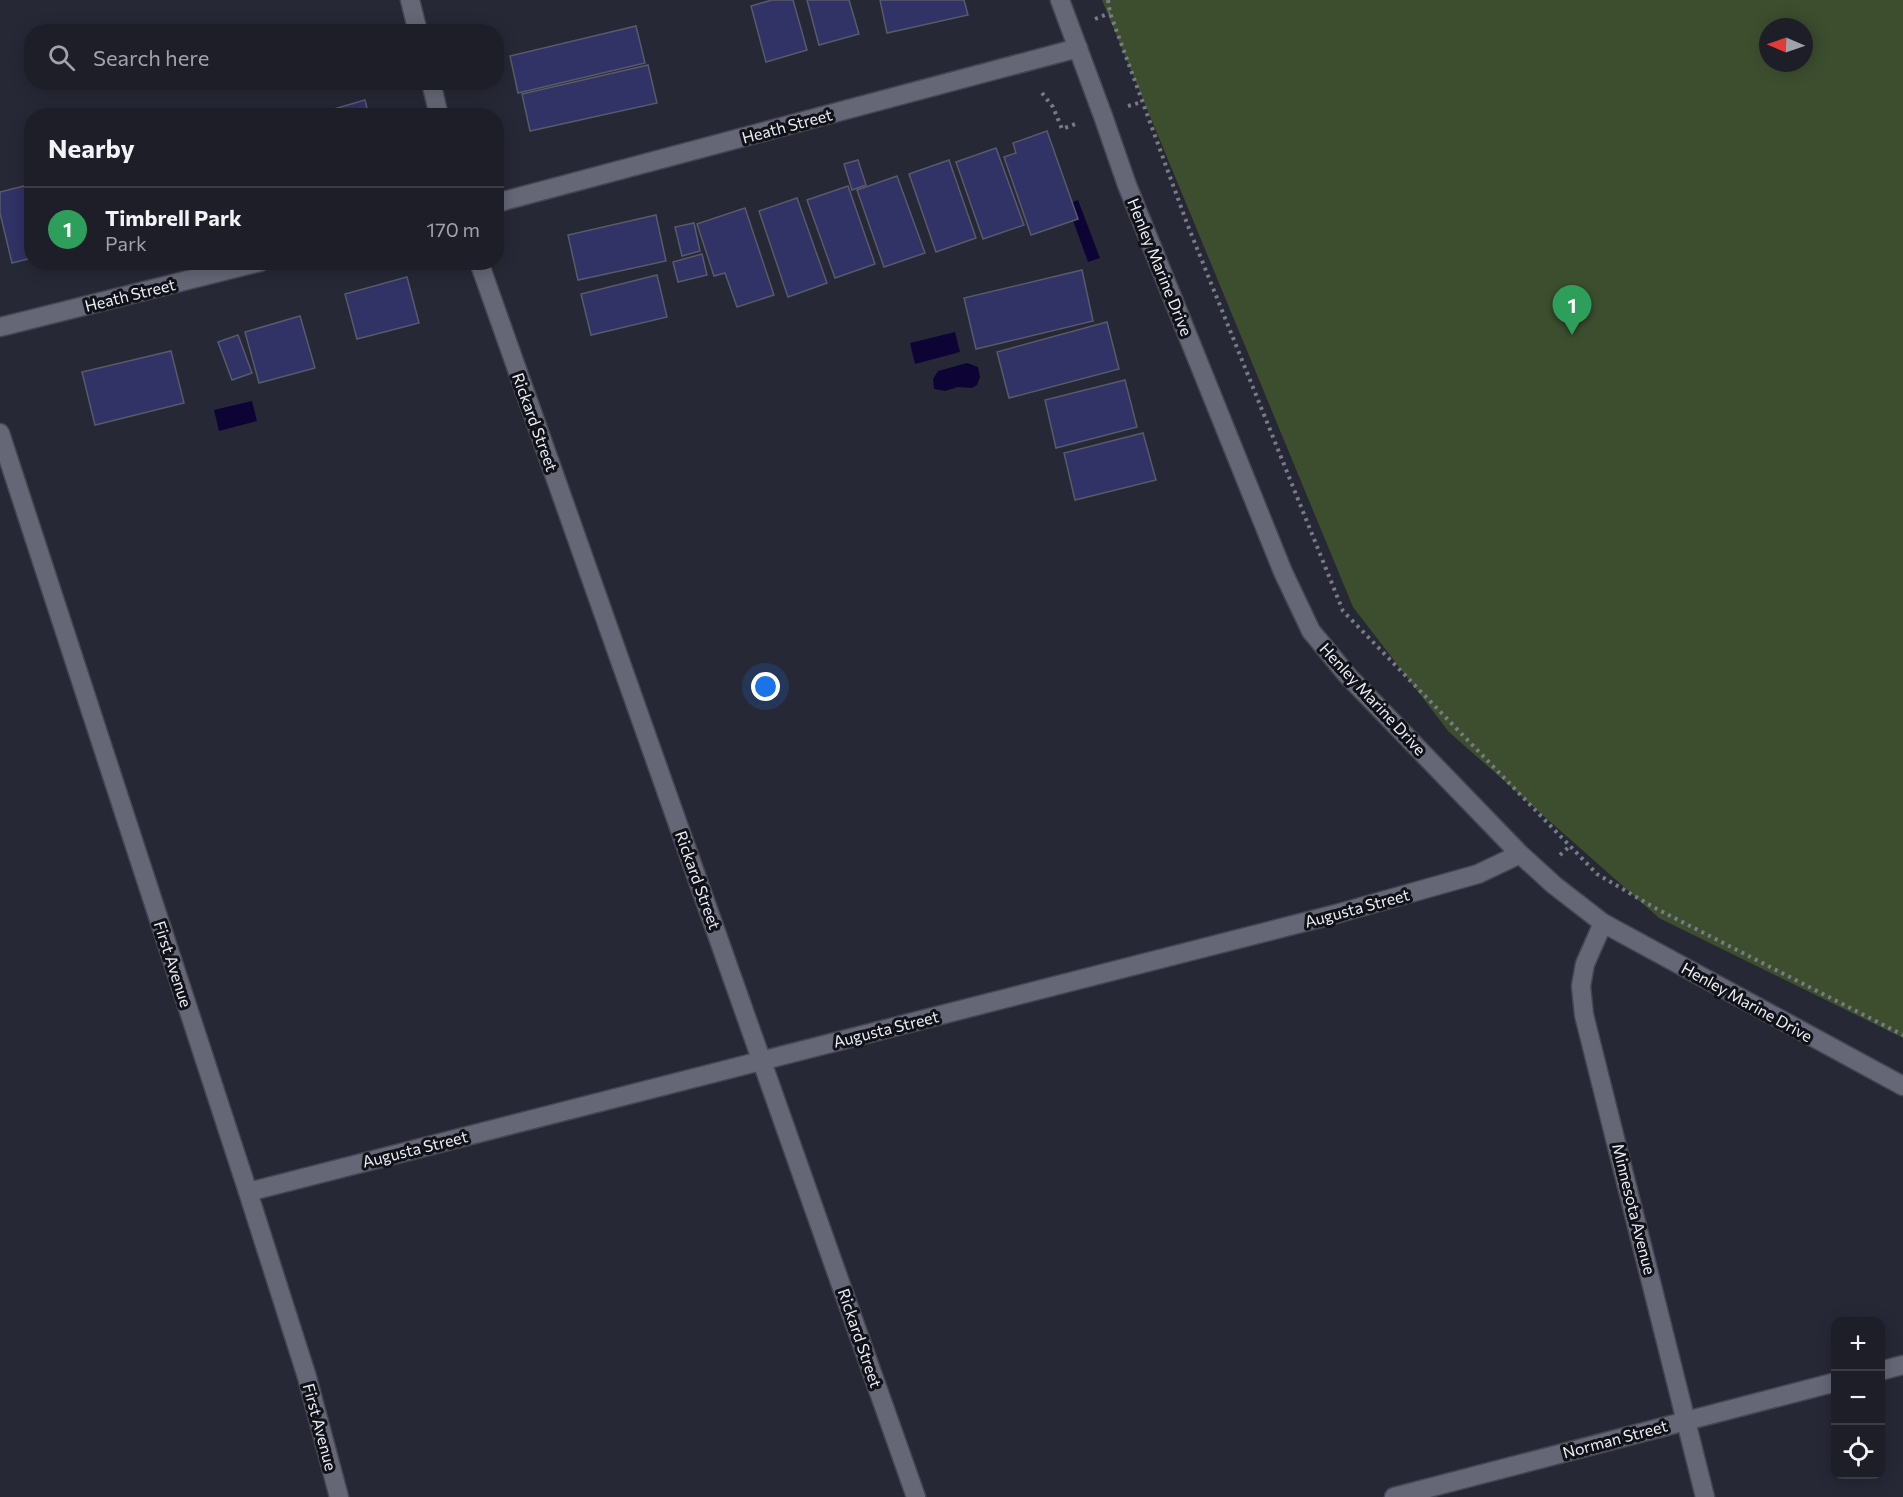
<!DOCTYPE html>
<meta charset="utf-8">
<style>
:root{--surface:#1d1e28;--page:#2a2b34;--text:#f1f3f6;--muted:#a0a2a8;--line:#3b3c45;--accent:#8bce47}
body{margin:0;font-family:Commissioner,sans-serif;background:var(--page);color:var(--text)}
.controls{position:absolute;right:18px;bottom:18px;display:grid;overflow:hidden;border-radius:12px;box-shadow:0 3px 15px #0003}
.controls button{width:54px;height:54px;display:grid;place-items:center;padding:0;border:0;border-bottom:2px solid var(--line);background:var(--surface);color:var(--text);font:30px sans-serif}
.compass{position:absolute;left:1759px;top:18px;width:54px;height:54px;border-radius:50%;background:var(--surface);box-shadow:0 3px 15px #0003;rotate:272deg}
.you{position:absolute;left:766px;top:687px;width:21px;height:21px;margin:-15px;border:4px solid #fff;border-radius:50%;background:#1a73e8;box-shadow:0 0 0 9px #1a73e833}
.badge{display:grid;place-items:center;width:39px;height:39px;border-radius:50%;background:var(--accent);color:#fff;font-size:20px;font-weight:700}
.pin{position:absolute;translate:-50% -50px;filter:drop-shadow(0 2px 3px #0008)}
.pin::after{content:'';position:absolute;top:32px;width:21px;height:18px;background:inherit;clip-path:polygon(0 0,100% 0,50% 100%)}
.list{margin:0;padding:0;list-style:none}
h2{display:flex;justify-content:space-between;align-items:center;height:78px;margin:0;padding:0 24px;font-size:26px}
h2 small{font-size:20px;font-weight:400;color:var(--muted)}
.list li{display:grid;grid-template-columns:39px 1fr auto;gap:18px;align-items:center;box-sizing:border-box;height:84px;padding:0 24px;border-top:2px solid var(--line)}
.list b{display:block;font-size:22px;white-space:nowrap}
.list p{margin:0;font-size:20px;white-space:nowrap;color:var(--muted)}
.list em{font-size:20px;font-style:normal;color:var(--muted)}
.icon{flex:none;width:33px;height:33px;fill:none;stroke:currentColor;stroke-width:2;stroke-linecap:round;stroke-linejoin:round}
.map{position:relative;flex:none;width:1903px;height:1497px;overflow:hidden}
.search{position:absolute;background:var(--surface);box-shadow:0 3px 15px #0003;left:24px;top:24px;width:480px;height:66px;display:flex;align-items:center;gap:15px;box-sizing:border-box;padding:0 21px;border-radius:24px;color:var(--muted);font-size:22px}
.panel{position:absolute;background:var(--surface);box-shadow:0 3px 15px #0003;left:24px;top:108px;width:480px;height:162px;border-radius:24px}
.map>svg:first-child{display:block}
</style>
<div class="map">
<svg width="1903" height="1497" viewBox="0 0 1903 1497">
<rect width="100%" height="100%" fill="#272836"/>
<path fill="#3d4e2f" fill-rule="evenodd" d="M 1102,0 L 1903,0 L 1903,1038 L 1659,918 L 1449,732 L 1353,607 ZM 1768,27 L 1804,27 L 1804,63 L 1768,63 Z"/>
<g fill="#0d0435">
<path d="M 1078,200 L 1100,258 L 1088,262 L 1067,204 Z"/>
<path d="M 955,332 L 960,352 L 915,364 L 910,343 Z"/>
<path d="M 967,363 L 978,367 L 980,377 L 977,385 L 972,388 L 958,387 L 945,391 L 934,389 L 933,379 L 938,371 Z"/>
<path d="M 252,401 L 257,421 L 219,431 L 214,410 Z"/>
</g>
<g fill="#313265" stroke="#585a6a" stroke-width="1.5">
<path d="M 772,0 L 793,0 L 807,50 L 766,62 L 751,6 Z"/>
<path d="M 807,0 L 849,0 L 859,34 L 819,45 Z"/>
<path d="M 880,0 L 964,0 L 968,15 L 887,33 Z"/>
<path d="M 636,26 L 645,63 L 518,93 L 510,56 Z"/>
<path d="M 648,65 L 657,103 L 530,131 L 522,94 Z"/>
<path d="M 365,100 L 369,116 L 310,116 Z"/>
<path d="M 1047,131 L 1078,219 L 1031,235 L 1004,157 L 1016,153 L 1013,143 Z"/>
<path d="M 996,148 L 1024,225 L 983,239 L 956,162 Z"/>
<path d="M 858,160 L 866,185 L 852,190 L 844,164 Z"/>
<path d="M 949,160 L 976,238 L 936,252 L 909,174 Z"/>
<path d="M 897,176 L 925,253 L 884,267 L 857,190 Z"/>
<path d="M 32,184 L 32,258 L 12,263 L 0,213 L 0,192 Z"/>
<path d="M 848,186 L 875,264 L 835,278 L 807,200 Z"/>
<path d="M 797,198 L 827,283 L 788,297 L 759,211 Z"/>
<path d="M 745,208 L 774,295 L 737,307 L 725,273 L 714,276 L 697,224 Z"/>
<path d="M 656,215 L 666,261 L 578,280 L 568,235 Z"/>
<path d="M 694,223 L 700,251 L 682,256 L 675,227 Z"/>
<path d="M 702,254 L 707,275 L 678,282 L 673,262 Z"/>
<path d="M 1082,270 L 1093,321 L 976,349 L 964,298 Z"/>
<path d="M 657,275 L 667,317 L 591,335 L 581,294 Z"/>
<path d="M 407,277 L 419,323 L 357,339 L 345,294 Z"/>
<path d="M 300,316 L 315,368 L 259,383 L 245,332 Z"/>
<path d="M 1107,322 L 1119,369 L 1009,398 L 997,352 Z"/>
<path d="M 238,335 L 252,373 L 232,380 L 218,342 Z"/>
<path d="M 171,351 L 184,403 L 95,425 L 82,372 Z"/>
<path d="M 1125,380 L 1137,427 L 1056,448 L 1045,400 Z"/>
<path d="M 1143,433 L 1156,480 L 1075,500 L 1064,453 Z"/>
</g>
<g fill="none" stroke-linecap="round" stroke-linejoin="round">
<defs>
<g id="minor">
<path d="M 410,0 L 418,32"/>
<path d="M 1060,0 L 1103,116 L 1127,185 L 1283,572 L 1311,631 L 1348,676 L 1520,854 L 1554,885 L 1603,923 L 1903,1086"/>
<path d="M 431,82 L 439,116"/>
<path d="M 496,203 L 1078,48"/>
<path d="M 479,262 L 916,1497"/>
<path d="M 0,327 L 260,262"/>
<path d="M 0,433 L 248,1192 L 307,1377 L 339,1497"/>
<path d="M 1603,923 L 1585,964 L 1581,986 L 1584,1015 L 1705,1497"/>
<path d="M 248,1192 L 1336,914 L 1478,874 L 1520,854"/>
<path d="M 1880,1371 L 1903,1365"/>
<path d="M 1394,1497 L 1836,1382"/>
</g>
</defs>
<use href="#minor" stroke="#454651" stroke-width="21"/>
<g stroke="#797a86" stroke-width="4" stroke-dasharray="3 4.5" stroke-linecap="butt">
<path d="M 1108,0 L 1110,13 L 1188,226 L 1343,611 L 1597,874 L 1655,908 L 1903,1035"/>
<path d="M 1095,19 L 1110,13"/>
<path d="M 1042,93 L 1053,107 L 1062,129 L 1078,123"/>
<path d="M 1128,106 L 1142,102"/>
<path d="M 1560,855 L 1570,846"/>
</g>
<use href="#minor" stroke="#656777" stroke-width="18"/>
</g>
<g text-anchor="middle" stroke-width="6" stroke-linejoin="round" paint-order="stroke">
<g font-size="16" fill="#ebecf6" stroke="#111118">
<text transform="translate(787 126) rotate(-15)" y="6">Heath Street</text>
<text transform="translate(1160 267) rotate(68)" y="6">Henley Marine Drive</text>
<text transform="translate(130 295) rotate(-14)" y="6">Heath Street</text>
<text transform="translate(535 422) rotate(70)" y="6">Rickard Street</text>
<text transform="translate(1373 699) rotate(47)" y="6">Henley Marine Drive</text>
<text transform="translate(698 880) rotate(70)" y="6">Rickard Street</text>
<text transform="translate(1357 908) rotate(-15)" y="6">Augusta Street</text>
<text transform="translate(173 964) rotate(72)" y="6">First Avenue</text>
<text transform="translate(1747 1002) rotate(29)" y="6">Henley Marine Drive</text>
<text transform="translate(886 1029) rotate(-14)" y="6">Augusta Street</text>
<text transform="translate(415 1149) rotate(-14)" y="6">Augusta Street</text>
<text transform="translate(1634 1209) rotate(76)" y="6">Minnesota Avenue</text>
<text transform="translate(860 1338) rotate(71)" y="6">Rickard Street</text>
<text transform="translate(320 1427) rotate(75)" y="6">First Avenue</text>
<text transform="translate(1615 1439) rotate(-15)" y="6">Norman Street</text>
</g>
</g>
</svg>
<div class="controls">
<button>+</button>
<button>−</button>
<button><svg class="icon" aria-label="locate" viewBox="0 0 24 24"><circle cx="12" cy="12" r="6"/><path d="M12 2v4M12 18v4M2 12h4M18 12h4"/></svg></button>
</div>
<svg class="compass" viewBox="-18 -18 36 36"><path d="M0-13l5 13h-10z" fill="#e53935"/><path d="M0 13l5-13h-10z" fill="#a0a2a8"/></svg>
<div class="you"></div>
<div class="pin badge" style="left:1572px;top:335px;background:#2e9e5b">1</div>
<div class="search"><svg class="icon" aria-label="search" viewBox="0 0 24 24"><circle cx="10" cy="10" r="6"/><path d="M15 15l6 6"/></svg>Search here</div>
<section class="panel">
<h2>Nearby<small></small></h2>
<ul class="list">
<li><span class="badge" style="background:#2e9e5b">1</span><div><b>Timbrell Park</b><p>Park</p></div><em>170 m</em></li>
</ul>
</section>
</div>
